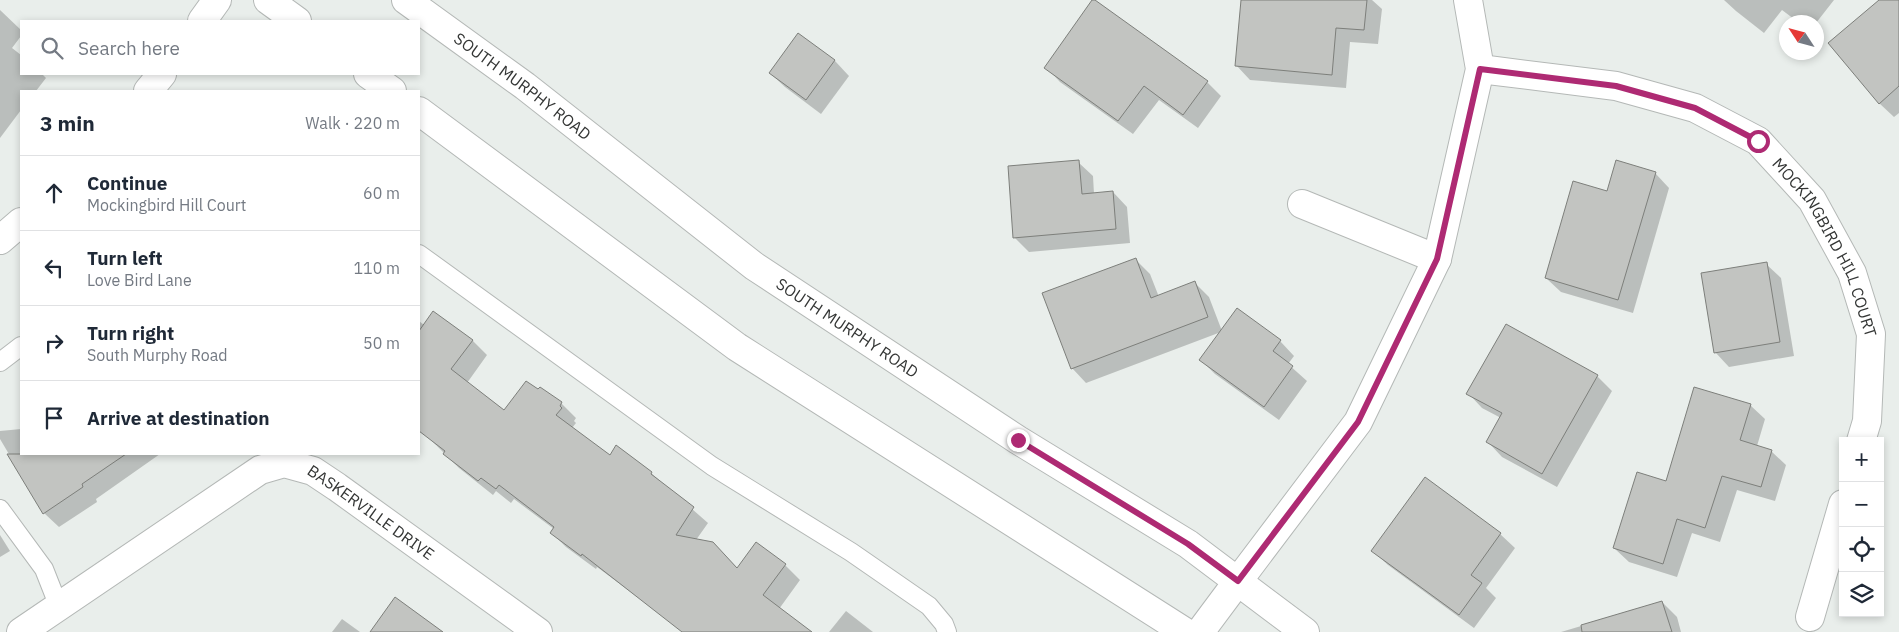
<!DOCTYPE html>
<meta charset="utf-8">
<style>
:root{--surface:#fff;--page:#f6f6f7;--text:#1f2937;--muted:#747a83;--line:#e0e1e3}
body{margin:0;font-family:"IBM Plex Sans",sans-serif;background:var(--page);color:var(--text)}
.controls{position:absolute;right:15px;bottom:15px;display:grid;overflow:hidden;border-radius:0px;box-shadow:0 2px 8px #0003}
.controls button{width:45px;height:45px;display:grid;place-items:center;padding:0;border:0;border-bottom:1px solid var(--line);background:var(--surface);color:var(--text);font:25px sans-serif}
.compass{position:absolute;left:1779px;top:15px;width:45px;height:45px;border-radius:50%;background:var(--surface);box-shadow:0 2px 8px #0003;rotate:306deg}
.stop{position:absolute;width:15px;height:15px;margin:-11px;border:4px solid #ae2a73;border-radius:50%;background:#fff}
.stop.end{background:#ae2a73;border-color:#fff;box-shadow:0 1px 5px #0008}
.list{margin:0;padding:0;list-style:none}
h2{display:flex;justify-content:space-between;align-items:center;height:65px;margin:0;padding:0 20px;font-size:21px}
h2 small{font-size:16px;font-weight:400;color:var(--muted)}
.list li{display:grid;grid-template-columns:32px 1fr auto;gap:15px;align-items:center;box-sizing:border-box;height:75px;padding:0 20px;border-top:1px solid var(--line)}
.list b{display:block;font-size:19px;white-space:nowrap}
.list p{margin:0;font-size:16px;white-space:nowrap;color:var(--muted)}
.list em{font-size:16px;font-style:normal;color:var(--muted)}
.icon{flex:none;width:28px;height:28px;fill:none;stroke:currentColor;stroke-width:2;stroke-linecap:round;stroke-linejoin:round}
.map{position:relative;flex:none;width:1899px;height:632px;overflow:hidden}
.search{position:absolute;background:var(--surface);box-shadow:0 2px 8px #0003;left:20px;top:20px;width:400px;height:55px;display:flex;align-items:center;gap:12px;box-sizing:border-box;padding:0 18px;border-radius:0px;color:var(--muted);font-size:19px}
.panel{position:absolute;background:var(--surface);box-shadow:0 2px 8px #0003;left:20px;top:90px;width:400px;height:365px;border-radius:0px}
.map>svg:first-child{display:block}
</style>
<div class="map">
<svg width="1899" height="632" viewBox="0 0 1899 632">
<rect width="100%" height="100%" fill="#e9eeeb"/>
<g fill="#0003">
<path d="M 1242,0 L 1372,0 L 1382,9 L 1378,44 L 1350,42 L 1346,88 L 1250,80 L 1236,65 Z"/>
<path d="M 1724,0 L 1834,0 L 1816,23 L 1798,22 L 1782,10 L 1764,33 L 1736,11 Z"/>
<path d="M 1881,0 L 1895,0 L 1899,4 L 1899,113 L 1894,117 L 1879,103 Z"/>
<path d="M 0,10 L 21,30 L 21,36 L 12,48 L 21,55 L 21,74 L 42,74 L 46,78 L 36,91 L 21,91 L 21,110 L 0,138 Z"/>
<path d="M 798,35 L 835,61 L 849,76 L 821,114 L 785,87 L 770,73 Z"/>
<path d="M 1046,67 L 1207,82 L 1221,96 L 1198,128 L 1159,100 L 1133,134 L 1060,82 Z"/>
<path d="M 1078,162 L 1093,176 L 1094,194 L 1113,192 L 1127,207 L 1130,243 L 1029,252 L 1014,237 Z"/>
<path d="M 1655,173 L 1669,188 L 1633,313 L 1561,292 L 1546,278 L 1608,193 Z"/>
<path d="M 1135,259 L 1150,274 L 1159,297 L 1195,283 L 1209,297 L 1222,331 L 1280,341 L 1294,356 L 1288,364 L 1307,381 L 1279,420 L 1215,374 L 1201,360 L 1221,332 L 1086,383 L 1072,368 Z"/>
<path d="M 1766,264 L 1781,278 L 1794,356 L 1729,367 L 1715,352 Z"/>
<path d="M 433,313 L 473,341 L 487,355 L 467,383 L 505,411 L 561,403 L 576,418 L 574,421 L 576,423 L 572,428 L 610,456 L 651,473 L 708,523 L 696,540 L 713,543 L 738,569 L 756,544 L 785,565 L 800,580 L 779,609 L 810,632 L 685,632 L 597,567 L 596,569 L 566,547 L 551,532 L 554,529 L 514,499 L 511,503 L 496,491 L 493,495 L 459,468 L 429,438 L 431,435 L 419,428 L 419,321 L 424,325 Z"/>
<path d="M 1597,376 L 1612,391 L 1557,487 L 1502,457 L 1488,442 L 1501,418 L 1482,408 L 1468,393 Z"/>
<path d="M 1750,405 L 1765,419 L 1757,446 L 1771,451 L 1786,465 L 1775,501 L 1737,490 L 1720,542 L 1692,533 L 1677,577 L 1629,562 L 1614,548 L 1667,483 Z"/>
<path d="M 21,429 L 21,454 L 160,454 L 96,499 L 97,502 L 59,527 L 44,513 L 0,439 L 0,431 Z"/>
<path d="M 1500,534 L 1515,548 L 1486,588 L 1496,598 L 1474,628 L 1388,565 L 1373,551 Z"/>
<path d="M 0,535 L 10,551 L 0,557 Z"/>
<path d="M 1662,602 L 1677,617 L 1681,632 L 1561,632 Z"/>
<path d="M 846,611 L 873,632 L 829,632 Z"/>
<path d="M 342,619 L 360,632 L 332,632 Z"/>
</g>
<g fill="#c2c4c1" stroke="#7d7f7b">
<path d="M 1092,0 L 1095,0 L 1208,81 L 1183,115 L 1144,86 L 1118,121 L 1044,68 Z"/>
<path d="M 1241,0 L 1367,0 L 1364,30 L 1336,28 L 1332,75 L 1235,66 Z"/>
<path d="M 1879,0 L 1899,0 L 1899,86 L 1879,104 L 1828,43 Z"/>
<path d="M 798,33 L 835,60 L 806,100 L 769,73 Z"/>
<path d="M 1079,160 L 1082,194 L 1113,191 L 1116,229 L 1013,238 L 1008,166 Z"/>
<path d="M 1616,160 L 1656,172 L 1618,300 L 1545,278 L 1573,181 L 1607,191 Z"/>
<path d="M 1136,258 L 1151,298 L 1195,281 L 1208,317 L 1071,369 L 1042,293 Z"/>
<path d="M 1767,262 L 1780,342 L 1714,353 L 1701,273 Z"/>
<path d="M 1237,308 L 1281,340 L 1273,351 L 1293,366 L 1264,407 L 1199,360 Z"/>
<path d="M 433,311 L 473,340 L 451,369 L 504,410 L 526,381 L 538,389 L 540,387 L 562,402 L 560,406 L 562,408 L 556,415 L 610,455 L 616,445 L 652,472 L 651,474 L 694,507 L 676,535 L 713,542 L 737,568 L 756,542 L 786,564 L 763,595 L 812,632 L 682,632 L 582,554 L 581,556 L 550,533 L 554,527 L 499,485 L 496,489 L 481,478 L 478,481 L 443,454 L 445,451 L 419,431 L 419,331 Z"/>
<path d="M 1506,324 L 1598,375 L 1542,474 L 1486,442 L 1502,413 L 1466,394 Z"/>
<path d="M 1694,387 L 1751,404 L 1740,440 L 1772,450 L 1761,487 L 1722,476 L 1705,528 L 1677,519 L 1663,564 L 1613,548 L 1637,472 L 1666,481 Z"/>
<path d="M 7,454 L 126,454 L 82,484 L 83,487 L 43,514 Z"/>
<path d="M 1425,477 L 1501,533 L 1471,575 L 1482,583 L 1459,615 L 1371,551 Z"/>
<path d="M 395,597 L 443,632 L 370,632 Z"/>
<path d="M 1662,601 L 1672,632 L 1582,632 L 1581,625 Z"/>
</g>
<g fill="none" stroke-linecap="round" stroke-linejoin="round">
<defs>
<g id="lane">
<path d="M 419,254 L 712,466 L 851,552 L 929,606 L 944,624 L 947,632"/>
<path d="M 0,362 L 21,346"/>
<path d="M 0,509 L 44,569 L 59,607"/>
</g>
<g id="street">
<path id="s1" d="M 1480,69 L 1616,86 L 1695,108 L 1758,141 L 1812,200 L 1852,273 L 1871,334 L 1867,421 L 1861,441"/>
<path d="M 1302,204 L 1437,259"/>
<path d="M 1238,581 L 1358,422 L 1437,259 L 1480,69 L 1468,0"/>
<path d="M 1810,617 L 1843,504"/>
<path id="s2" d="M 21,632 L 260,470 L 284,463 L 313,471 L 337,487 L 538,632"/>
</g>
<g id="secondary">
<path d="M 268,0 L 297,21"/>
<path id="s3" d="M 406,0 L 525,86 L 754,266 L 1018,440 L 1188,544 L 1305,632"/>
<path d="M 202,21 L 217,0"/>
<path d="M 368,74 L 392,91"/>
<path d="M 148,91 L 162,74"/>
<path d="M 419,111 L 737,347 L 1185,632"/>
<path d="M 0,240 L 21,222"/>
<path d="M 1200,632 L 1238,581"/>
</g>
</defs>
<use href="#lane" stroke="#b4b8b6" stroke-width="20"/>
<use href="#street" stroke="#b4b8b6" stroke-width="30"/>
<use href="#secondary" stroke="#b4b8b6" stroke-width="30"/>
<use href="#lane" stroke="#fff" stroke-width="18"/>
<use href="#street" stroke="#fff" stroke-width="28"/>
<use href="#secondary" stroke="#fff" stroke-width="28"/>
</g>
<g fill="none" stroke-linecap="round" stroke-linejoin="round">
<path stroke="#ae2a73" stroke-width="6" d="M 1018,440 L 1188,544 L 1238,581 L 1358,422 L 1437,259 L 1480,69 L 1616,86 L 1695,108 L 1758,141"/>
</g>
<g text-anchor="middle" stroke-width="4" stroke-linejoin="round" paint-order="stroke">
<g font-size="16" fill="#343635" stroke="#e9eeeb">
<text dy="6" stroke="none"><textPath href="#s3" startOffset="145">SOUTH MURPHY ROAD</textPath></text>
<text dy="6" stroke="none"><textPath href="#s1" startOffset="418">MOCKINGBIRD HILL COURT</textPath></text>
<text dy="6" stroke="none"><textPath href="#s3" startOffset="550">SOUTH MURPHY ROAD</textPath></text>
<text dy="6" stroke="none"><textPath href="#s2" startOffset="415">BASKERVILLE DRIVE</textPath></text>
</g>
</g>
</svg>
<div class="controls">
<button>+</button>
<button>−</button>
<button><svg class="icon" aria-label="locate" viewBox="0 0 24 24"><circle cx="12" cy="12" r="6"/><path d="M12 2v4M12 18v4M2 12h4M18 12h4"/></svg></button>
<button><svg class="icon" aria-label="layers" viewBox="0 0 24 24"><path d="M12 4l9 5-9 5-9-5zM3 14l9 5 9-5"/></svg></button>
</div>
<svg class="compass" viewBox="-18 -18 36 36"><path d="M0-13l5 13h-10z" fill="#e53935"/><path d="M0 13l5-13h-10z" fill="#747a83"/></svg>
<div class="stop" style="left:1758px;top:141px"></div>
<div class="stop end" style="left:1018px;top:440px"></div>
<div class="search"><svg class="icon" aria-label="search" viewBox="0 0 24 24"><circle cx="10" cy="10" r="6"/><path d="M15 15l6 6"/></svg>Search here</div>
<section class="panel">
<h2>3 min<small>Walk · 220 m</small></h2>
<ul class="list">
<li><svg class="icon" aria-label="ahead" viewBox="0 0 24 24"><path d="M12 20V5M6 11l6-6 6 6"/></svg><div><b>Continue</b><p>Mockingbird Hill Court</p></div><em>60 m</em></li>
<li><svg class="icon" aria-label="left" viewBox="0 0 24 24"><path d="M17 20v-9H6M10 6l-5 5 5 5"/></svg><div><b>Turn left</b><p>Love Bird Lane</p></div><em>110 m</em></li>
<li><svg class="icon" aria-label="right" viewBox="0 0 24 24"><path d="M7 20v-9h11M14 6l5 5-5 5"/></svg><div><b>Turn right</b><p>South Murphy Road</p></div><em>50 m</em></li>
<li><svg class="icon" aria-label="arrive" viewBox="0 0 24 24"><path d="M6 21V4h12l-3 4 3 4H6"/></svg><div><b>Arrive at destination</b></div></li>
</ul>
</section>
</div>
